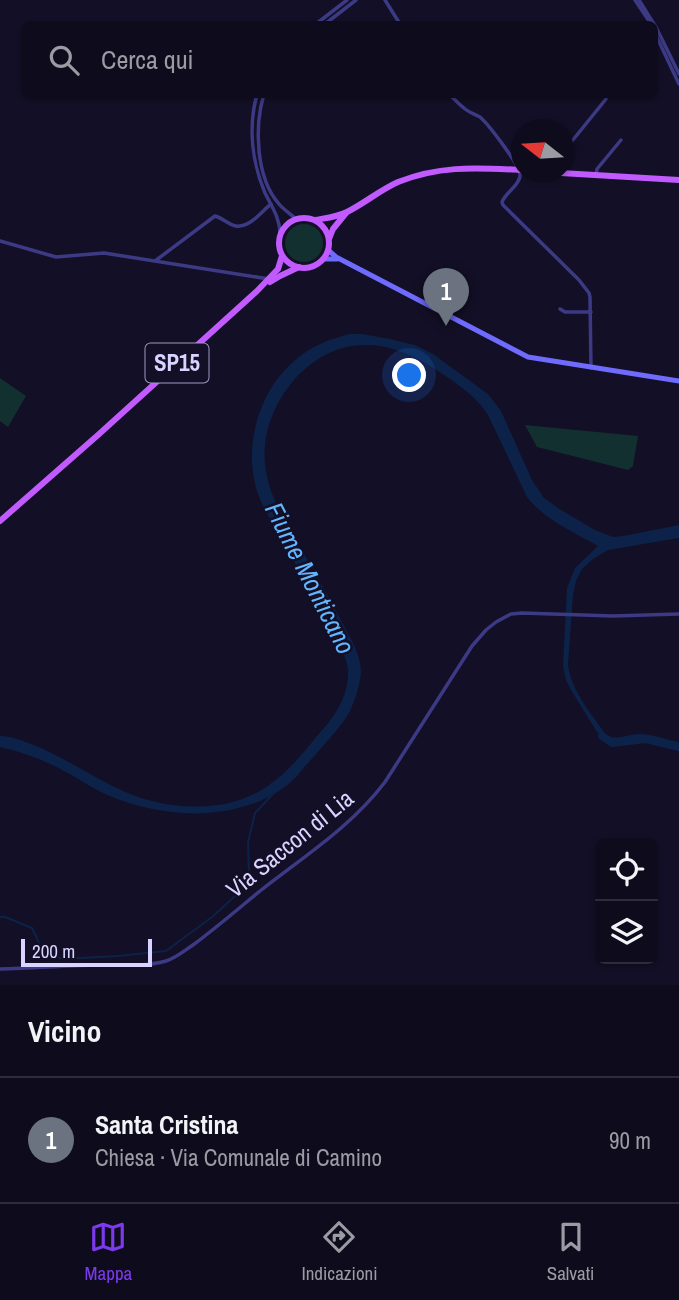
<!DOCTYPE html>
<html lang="it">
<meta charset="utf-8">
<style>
:root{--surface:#0e0b1c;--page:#171425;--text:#f1f3f6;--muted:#9b9ba3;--line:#2e2b3b;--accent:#7c3aed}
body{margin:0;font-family:"Archivo Narrow",sans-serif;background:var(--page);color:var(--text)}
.controls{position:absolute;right:21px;bottom:21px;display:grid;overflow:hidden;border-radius:10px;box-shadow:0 2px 5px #0004}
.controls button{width:63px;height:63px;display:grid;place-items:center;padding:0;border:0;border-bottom:2px solid var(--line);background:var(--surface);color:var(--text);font:35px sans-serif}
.compass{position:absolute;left:511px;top:119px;width:63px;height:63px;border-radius:50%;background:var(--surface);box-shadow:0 2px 5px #0004;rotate:287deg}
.scale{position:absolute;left:21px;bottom:18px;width:131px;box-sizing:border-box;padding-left:7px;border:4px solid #d9d4ff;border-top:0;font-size:19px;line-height:24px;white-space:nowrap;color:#d9d4ff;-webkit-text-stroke:5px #130f26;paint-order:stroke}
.you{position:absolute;left:410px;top:376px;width:24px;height:24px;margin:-18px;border:5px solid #fff;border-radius:50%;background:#1a73e8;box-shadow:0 0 0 10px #1a73e833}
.badge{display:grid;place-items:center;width:46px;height:46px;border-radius:50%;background:var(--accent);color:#fff;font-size:23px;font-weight:700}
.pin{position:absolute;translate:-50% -58px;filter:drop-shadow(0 2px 4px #0008)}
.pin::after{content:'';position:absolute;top:37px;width:24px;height:21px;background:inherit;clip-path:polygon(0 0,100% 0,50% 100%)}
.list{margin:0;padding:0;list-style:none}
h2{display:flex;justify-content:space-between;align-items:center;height:91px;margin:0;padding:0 28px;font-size:30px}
h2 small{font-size:23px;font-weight:400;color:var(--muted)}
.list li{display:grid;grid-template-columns:46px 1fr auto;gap:21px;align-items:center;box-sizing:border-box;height:126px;padding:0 28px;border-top:2px solid var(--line)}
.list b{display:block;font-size:26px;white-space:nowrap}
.list p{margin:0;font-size:23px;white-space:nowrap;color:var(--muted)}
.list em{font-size:23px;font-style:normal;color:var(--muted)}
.icon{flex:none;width:38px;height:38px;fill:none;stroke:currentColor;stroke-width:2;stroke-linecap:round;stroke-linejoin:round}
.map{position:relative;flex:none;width:679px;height:985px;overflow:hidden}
.search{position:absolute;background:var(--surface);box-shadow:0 2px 5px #0004;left:21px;right:21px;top:21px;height:77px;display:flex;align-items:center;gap:18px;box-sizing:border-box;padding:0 24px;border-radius:10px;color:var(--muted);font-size:26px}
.sheet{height:217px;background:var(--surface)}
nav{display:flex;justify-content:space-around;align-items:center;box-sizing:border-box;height:98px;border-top:2px solid var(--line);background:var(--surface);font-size:19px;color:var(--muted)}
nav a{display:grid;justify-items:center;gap:4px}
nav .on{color:var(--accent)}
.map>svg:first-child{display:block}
</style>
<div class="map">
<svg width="679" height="985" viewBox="0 0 679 985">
<rect width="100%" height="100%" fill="#130f26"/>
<g fill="#12302f">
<circle cx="304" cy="243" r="19"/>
<path d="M 0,378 L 26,396 L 8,427 L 0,421 Z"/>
<path d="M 525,425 L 638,436 L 633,466 L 628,470 L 537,447 Z"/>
</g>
<path fill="#0c2248" d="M 350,334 L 362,334 L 390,339 L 415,345 L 433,354 L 488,394 L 501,411 L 532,480 L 544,498 L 558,508 L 595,530 L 613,537 L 623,536 L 679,525 L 679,538 L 608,550 L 593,559 L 582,569 L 576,581 L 573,595 L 568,665 C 571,691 592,714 606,735 C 618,741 627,734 640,734 C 652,734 667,740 679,742 L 679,747 C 666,743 653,739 640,738 C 628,738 617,744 606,742 L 597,732 L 571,690 L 566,680 L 563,666 L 567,588 L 575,568 L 598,546 C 573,532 544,519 527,497 L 488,415 C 478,399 465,390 450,379 C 426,362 399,346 368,345 C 314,343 270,395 265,446 C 261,486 285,521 304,554 C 318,578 332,602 345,628 C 352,641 361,656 361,672 C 360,685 355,701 349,713 C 342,726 320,749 309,762 C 303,768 298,776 291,782 C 260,809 212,817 172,812 C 148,809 123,803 101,792 C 88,786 77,777 64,771 C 44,760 23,752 0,747 L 0,736 C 11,736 20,740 31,744 C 74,760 110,792 156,802 C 177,807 203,808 225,804 C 240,801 257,794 269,785 C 288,772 303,753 317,736 C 324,728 332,719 337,710 C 343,701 348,686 348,675 C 349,663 342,651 337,640 C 319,607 301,574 283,541 C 274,525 259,503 255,484 C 245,441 260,391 293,362 C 309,347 329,339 350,334 Z"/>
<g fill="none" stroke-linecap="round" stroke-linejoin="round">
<path stroke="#0c2248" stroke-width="2" d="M 0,917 L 5,917 L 32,928 L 43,951 L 62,959 L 118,956 L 166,951 L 212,917 L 235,896 L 249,874 L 248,842 L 255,813 L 273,794"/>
<path stroke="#0c2248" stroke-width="8" d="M 602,736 L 612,743 L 646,739 L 679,747"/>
<g stroke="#3d3a85" stroke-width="3.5">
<path d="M 385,0 L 400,24"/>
<path d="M 635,0 L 651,24"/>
<path d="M 639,0 L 657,29 L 679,74"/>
<path d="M 316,24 L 347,0"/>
<path d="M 325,24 L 356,0"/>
<path d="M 654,31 L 679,84"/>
<path d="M 257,94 C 248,127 252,162 265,193 C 272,207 280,218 280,234"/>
<path d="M 264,94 C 254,127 256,178 279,204 C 284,210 291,214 296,219"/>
<path d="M 449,94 C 454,99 460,105 465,109 C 470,113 475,114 480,117 C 488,124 521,166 520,176 C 519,186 506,192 502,202 L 503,205 L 579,280 L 589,293 L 590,297 L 591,368"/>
<path d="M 564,151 L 606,99"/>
<path d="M 596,174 L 597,169 L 621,140"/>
<path d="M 0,241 L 56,257 L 104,253 L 269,279"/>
<path d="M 155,261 L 215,216 C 223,218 229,225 236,226 C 250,228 262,211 271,204"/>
<path d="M 560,309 L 565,312 L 591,312"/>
<path d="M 0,969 C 32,968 64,966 96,965 C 119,965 144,967 166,961 C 176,958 184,951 193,945 C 216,928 238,909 260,891 C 303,857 351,827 385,782 L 472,646 L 486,630 L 496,622 L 511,614 L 522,613 L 613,616 L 679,614"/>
</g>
<g stroke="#6f6bff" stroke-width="5">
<path d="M 328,250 L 336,257 L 528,357 L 679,381"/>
<path d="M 323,259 L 337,259"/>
</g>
<g stroke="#c25bff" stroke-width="6">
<path d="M 544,172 L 679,180"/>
<circle cx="304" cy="243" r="25"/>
<path d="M 315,220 C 326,218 337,217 347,212 C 365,203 380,190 398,182 C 441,165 477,168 522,170"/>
<path d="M 329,239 L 333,229 L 346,213"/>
<path d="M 270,282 L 280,276 L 299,267"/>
<path d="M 0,521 L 98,435 L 257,291 L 278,269 L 282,256"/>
</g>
</g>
<g text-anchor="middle" stroke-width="5" stroke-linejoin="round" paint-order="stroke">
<rect fill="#130f26" stroke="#9e99be" stroke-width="2" x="145.5" y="343.5" width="63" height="39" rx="5"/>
<g font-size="23" font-weight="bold" fill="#d9d4ff">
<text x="177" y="371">SP15</text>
</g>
<g font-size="24" fill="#d9d4ff" stroke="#130f26">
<text transform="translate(290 844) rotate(-39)" y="8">Via Saccon di Lia</text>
</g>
<g font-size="26" font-style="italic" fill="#62b6ff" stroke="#130f26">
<text transform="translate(310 578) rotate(63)" y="9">Fiume Monticano</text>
</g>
</g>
</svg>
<div class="controls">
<button><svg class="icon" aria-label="locate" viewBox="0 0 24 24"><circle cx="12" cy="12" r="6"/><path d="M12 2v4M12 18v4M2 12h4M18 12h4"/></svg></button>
<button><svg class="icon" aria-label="layers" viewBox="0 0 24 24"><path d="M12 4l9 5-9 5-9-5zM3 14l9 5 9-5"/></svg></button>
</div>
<svg class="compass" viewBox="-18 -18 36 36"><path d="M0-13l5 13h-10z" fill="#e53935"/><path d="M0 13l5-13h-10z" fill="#9b9ba3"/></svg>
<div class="scale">200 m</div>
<div class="you"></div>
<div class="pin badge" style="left:446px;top:326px;background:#6b7280">1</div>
<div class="search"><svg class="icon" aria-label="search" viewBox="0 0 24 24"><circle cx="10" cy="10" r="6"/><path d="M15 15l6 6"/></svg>Cerca qui</div>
</div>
<section class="sheet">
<h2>Vicino<small></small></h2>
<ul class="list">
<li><span class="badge" style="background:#6b7280">1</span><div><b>Santa Cristina</b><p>Chiesa · Via Comunale di Camino</p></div><em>90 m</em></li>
</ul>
</section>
<nav>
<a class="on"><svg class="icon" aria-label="map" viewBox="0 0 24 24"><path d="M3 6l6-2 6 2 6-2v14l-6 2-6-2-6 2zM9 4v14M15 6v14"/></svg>Mappa</a>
<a><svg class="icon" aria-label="directions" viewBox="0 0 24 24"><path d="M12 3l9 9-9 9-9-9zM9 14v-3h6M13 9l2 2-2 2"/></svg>Indicazioni</a>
<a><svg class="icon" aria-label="saved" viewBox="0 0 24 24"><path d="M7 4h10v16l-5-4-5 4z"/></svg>Salvati</a>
</nav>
